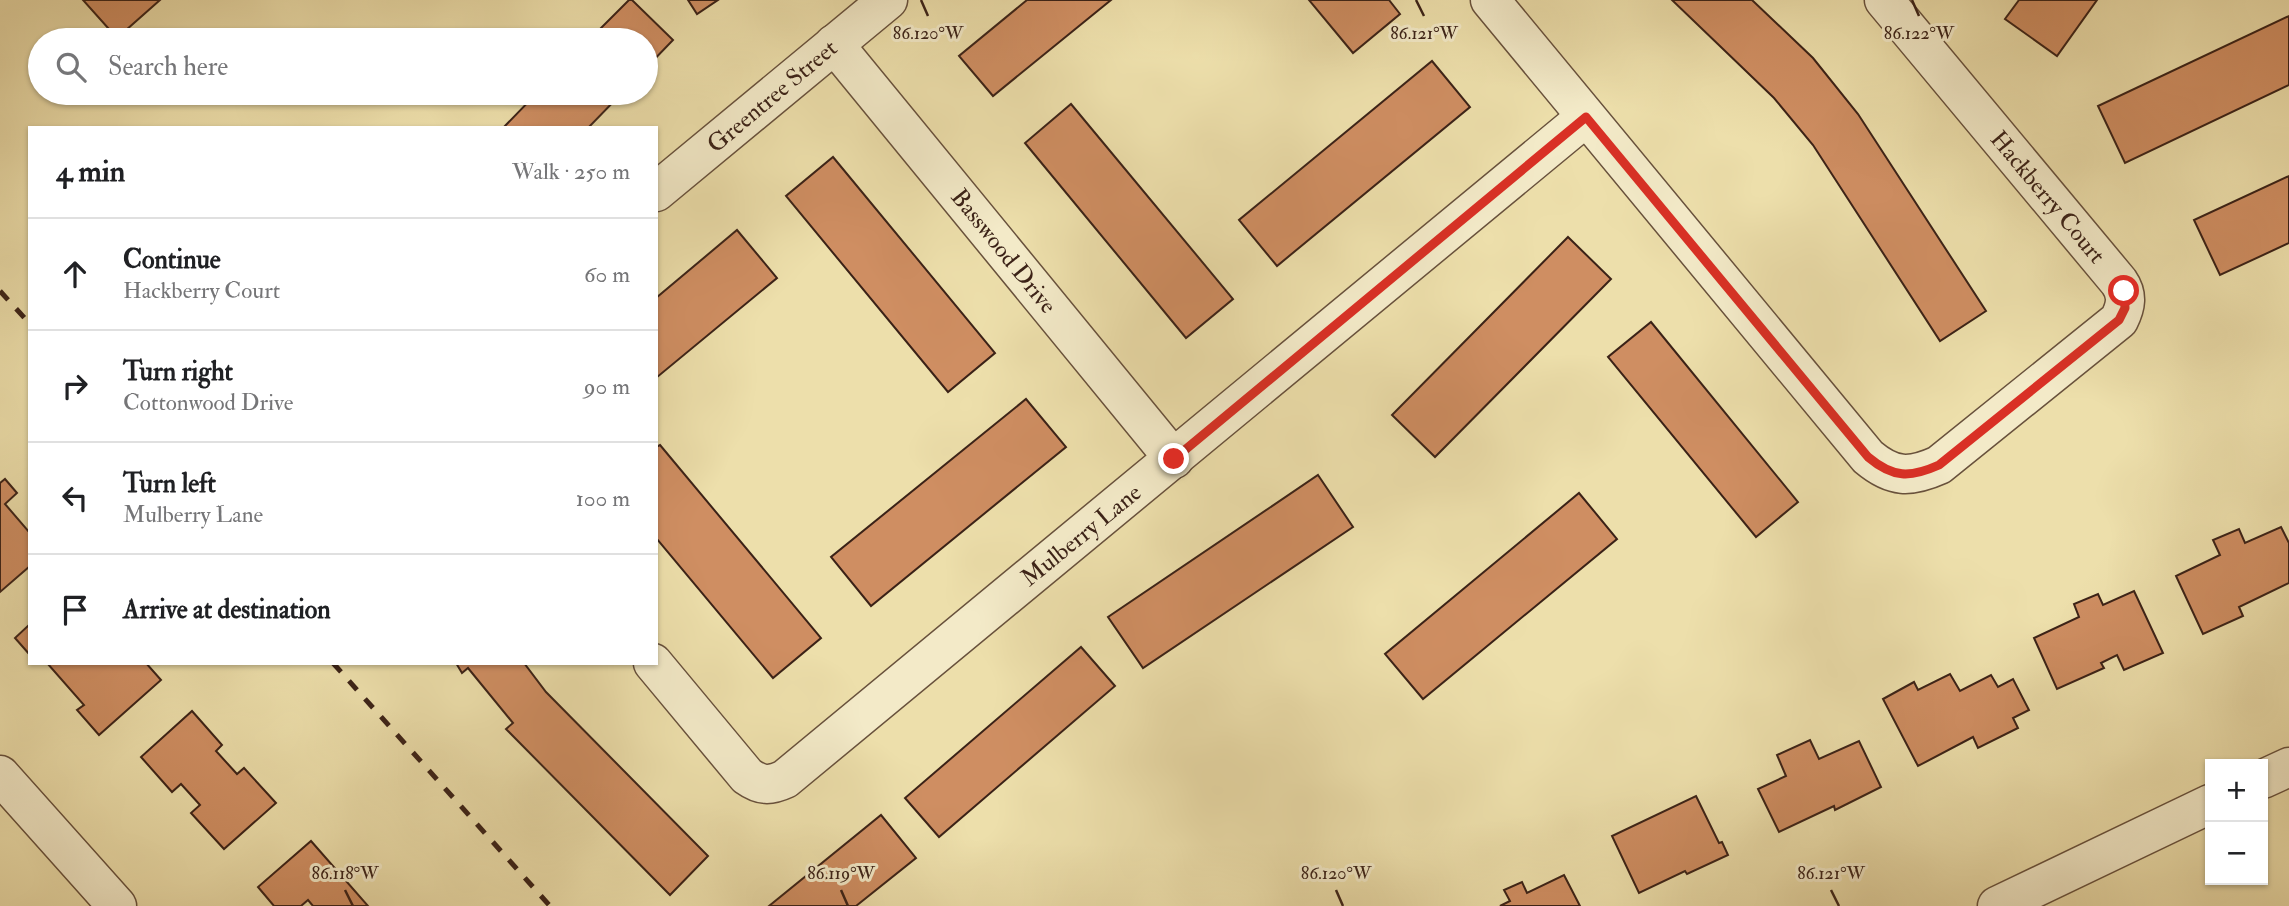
<!DOCTYPE html>
<meta charset="utf-8">
<style>
:root{--surface:#fff;--page:#f2f2f2;--text:#202124;--muted:#757577;--line:#e0e0e0}
body{margin:0;font-family:"IM FELL Double Pica",serif;background:var(--page);color:var(--text)}
.controls{position:absolute;right:21px;bottom:21px;display:grid;overflow:hidden;border-radius:0px;box-shadow:0 2px 5px #0004}
.controls button{width:63px;height:63px;display:grid;place-items:center;padding:0;border:0;border-bottom:2px solid var(--line);background:var(--surface);color:var(--text);font:35px sans-serif}
.stop{position:absolute;width:21px;height:21px;margin:-16px;border:5px solid #d93025;border-radius:50%;background:#fff}
.stop.end{background:#d93025;border-color:#fff;box-shadow:0 2px 7px #0008}
.list{margin:0;padding:0;list-style:none}
h2{display:flex;justify-content:space-between;align-items:center;height:91px;margin:0;padding:0 28px;font-size:30px}
h2 small{font-size:23px;font-weight:400;color:var(--muted)}
.list li{display:grid;grid-template-columns:46px 1fr auto;gap:21px;align-items:center;box-sizing:border-box;height:112px;padding:0 28px;border-top:2px solid var(--line)}
.list b{display:block;font-size:26px;white-space:nowrap}
.list p{margin:0;font-size:23px;white-space:nowrap;color:var(--muted)}
.list em{font-size:23px;font-style:normal;color:var(--muted)}
.icon{flex:none;width:38px;height:38px;fill:none;stroke:currentColor;stroke-width:2;stroke-linecap:round;stroke-linejoin:round}
.map{position:relative;flex:none;width:2289px;height:906px;overflow:hidden}
.search{position:absolute;background:var(--surface);box-shadow:0 2px 5px #0004;left:28px;top:28px;width:630px;height:77px;display:flex;align-items:center;gap:18px;box-sizing:border-box;padding:0 24px;border-radius:38px;color:var(--muted);font-size:26px}
.panel{position:absolute;background:var(--surface);box-shadow:0 2px 5px #0004;left:28px;top:126px;width:630px;height:539px;border-radius:0px}
.map>svg:first-child{display:block}
</style>
<div class="map">
<svg width="2289" height="906" viewBox="0 0 2289 906">
<rect width="100%" height="100%" fill="#eddfab"/>
<filter id="stains"><feTurbulence type="fractalNoise" baseFrequency=".00286" numOctaves="4"/><feColorMatrix values="0 0 0 0 .2 0 0 0 0 .09 0 0 0 0 .02 0 0 0 .5 -.17"/></filter>
<radialGradient id="worn" r=".72"><stop offset=".6" stop-color="#630" stop-opacity="0"/><stop offset="1" stop-color="#630" stop-opacity=".3"/></radialGradient>
<g fill="#cf8e62" stroke="#3b2217" stroke-width="2">
<path d="M 83,0 L 160,0 L 117,38 Z"/>
<path d="M 629,0 L 632,0 L 673,40 L 646,68 L 646,40 L 589,40 Z"/>
<path d="M 688,0 L 718,0 L 697,14 Z"/>
<path d="M 1027,0 L 1111,0 L 993,96 L 959,56 Z"/>
<path d="M 1309,0 L 1389,0 L 1400,14 L 1353,53 Z"/>
<path d="M 1672,0 L 1752,0 L 1813,58 L 1858,114 L 1986,311 L 1940,341 L 1813,145 L 1774,98 Z"/>
<path d="M 2019,0 L 2097,0 L 2057,56 L 2005,19 Z"/>
<path d="M 2289,16 L 2289,85 L 2125,163 L 2098,106 Z"/>
<path d="M 1432,61 L 1470,107 L 1277,266 L 1239,220 Z"/>
<path d="M 537,93 L 622,93 L 588,128 L 503,128 Z"/>
<path d="M 1071,104 L 1233,299 L 1186,338 L 1025,143 Z"/>
<path d="M 833,157 L 995,353 L 948,392 L 786,196 Z"/>
<path d="M 2289,176 L 2289,243 L 2220,275 L 2194,220 Z"/>
<path d="M 737,230 L 777,278 L 656,378 L 656,298 Z"/>
<path d="M 1568,237 L 1611,279 L 1435,457 L 1392,415 Z"/>
<path d="M 1651,322 L 1798,502 L 1756,537 L 1608,357 Z"/>
<path d="M 1026,399 L 1066,447 L 871,606 L 831,557 Z"/>
<path d="M 660,445 L 821,638 L 773,678 L 656,538 L 656,447 Z"/>
<path d="M 1318,475 L 1353,527 L 1143,668 L 1108,617 Z"/>
<path d="M 5,479 L 17,493 L 5,504 L 30,533 L 30,566 L 0,592 L 0,483 Z"/>
<path d="M 1579,493 L 1617,539 L 1423,699 L 1385,654 Z"/>
<path d="M 2281,527 L 2289,543 L 2289,583 L 2239,607 L 2243,616 L 2203,634 L 2176,576 L 2220,555 L 2213,540 L 2239,529 L 2245,543 Z"/>
<path d="M 2134,591 L 2163,653 L 2124,670 L 2117,655 L 2101,663 L 2104,668 L 2057,689 L 2034,638 L 2079,617 L 2074,604 L 2098,594 L 2103,605 Z"/>
<path d="M 30,624 L 30,655 L 15,638 Z"/>
<path d="M 1081,647 L 1115,686 L 939,837 L 905,798 Z"/>
<path d="M 47,663 L 146,663 L 161,680 L 99,735 L 77,710 L 84,705 Z"/>
<path d="M 456,663 L 524,663 L 546,692 L 708,856 L 670,895 L 506,729 L 513,723 L 468,668 L 462,673 Z"/>
<path d="M 1950,674 L 1960,691 L 1991,675 L 1998,687 L 2013,679 L 2029,710 L 2013,718 L 2018,728 L 1978,748 L 1973,737 L 1918,766 L 1883,699 L 1914,682 L 1918,690 Z"/>
<path d="M 192,711 L 222,745 L 216,751 L 237,774 L 244,768 L 276,803 L 224,849 L 191,813 L 200,805 L 181,784 L 172,792 L 141,757 Z"/>
<path d="M 1810,740 L 1819,759 L 1859,741 L 1881,787 L 1835,810 L 1834,806 L 1779,832 L 1758,789 L 1786,776 L 1777,755 Z"/>
<path d="M 1696,796 L 1719,843 L 1722,842 L 1728,855 L 1687,874 L 1685,871 L 1639,893 L 1612,836 Z"/>
<path d="M 881,815 L 916,858 L 856,906 L 769,906 Z"/>
<path d="M 311,841 L 368,906 L 313,906 L 308,900 L 301,906 L 274,906 L 258,887 Z"/>
<path d="M 1564,875 L 1580,906 L 1500,906 L 1510,901 L 1504,890 L 1522,882 L 1527,893 Z"/>
</g>
<g fill="none" stroke-linecap="round" stroke-linejoin="round">
<defs>
<g id="minor">
<path d="M 1490,0 L 1868,457 C 1893,478 1910,478 1939,465 L 2119,320 C 2126,306 2128,295 2119,282 L 1884,0"/>
<path d="M 834,44 L 1174,459"/>
<path d="M 656,192 L 888,0"/>
<path d="M 653,663 L 747,776 C 761,786 770,786 785,779 L 1586,117"/>
<path d="M 0,775 L 117,906"/>
<path d="M 2263,779 L 2289,767"/>
<path d="M 1997,906 L 2210,804"/>
</g>
</defs>
<use href="#minor" stroke="#68513c" stroke-width="41"/>
<use href="#minor" stroke="#f3eac8" stroke-width="38"/>
<g stroke="#3b2217" stroke-width="5" stroke-dasharray="12 12" stroke-linecap="butt">
<path d="M 0,291 L 30,324"/>
<path d="M 333,663 L 550,906"/>
</g>
</g>
<g fill="none" stroke-linecap="round" stroke-linejoin="round">
<path stroke="#d93025" stroke-width="9" d="M 1174,459 L 1586,117 L 1868,457 C 1893,478 1910,478 1939,465 L 2119,320 L 2125,308 L 2124,291"/>
</g>
<path fill="none" stroke="#3b2217" stroke-width="2.5" d="M 921,0 L 928,16M 1416,0 L 1424,16M 1912,0 L 1919,16M 345,890 L 353,906M 841,890 L 848,906M 1336,890 L 1343,906M 1831,890 L 1839,906"/>
<g text-anchor="middle" stroke-width="6" stroke-linejoin="round" paint-order="stroke">
<g font-size="24" fill="#3b2217" stroke="#f3eac8">
<text transform="translate(772 96) rotate(-40)" y="8">Greentree Street</text>
<text transform="translate(2048 197) rotate(50)" y="8">Hackberry Court</text>
<text transform="translate(1004 251) rotate(51)" y="8">Basswood Drive</text>
<text transform="translate(1081 535) rotate(-39)" y="8">Mulberry Lane</text>
</g>
</g>
<g font-size="18" text-anchor="middle" fill="#3b2217" stroke="#f3eac8" stroke-width="6" stroke-linejoin="round" paint-order="stroke">
<text x="928" y="39">86.120°W</text>
<text x="1424" y="39">86.121°W</text>
<text x="1919" y="39">86.122°W</text>
<text x="345" y="879">86.118°W</text>
<text x="841" y="879">86.119°W</text>
<text x="1336" y="879">86.120°W</text>
<text x="1831" y="879">86.121°W</text>
</g>
<rect width="100%" height="100%" filter="url(#stains)"/>
<rect width="100%" height="100%" fill="url(#worn)"/>
</svg>
<div class="controls">
<button>+</button>
<button>−</button>
</div>
<div class="stop" style="left:2124px;top:291px"></div>
<div class="stop end" style="left:1174px;top:459px"></div>
<div class="search"><svg class="icon" aria-label="search" viewBox="0 0 24 24"><circle cx="10" cy="10" r="6"/><path d="M15 15l6 6"/></svg>Search here</div>
<section class="panel">
<h2>4 min<small>Walk · 250 m</small></h2>
<ul class="list">
<li><svg class="icon" aria-label="ahead" viewBox="0 0 24 24"><path d="M12 20V5M6 11l6-6 6 6"/></svg><div><b>Continue</b><p>Hackberry Court</p></div><em>60 m</em></li>
<li><svg class="icon" aria-label="right" viewBox="0 0 24 24"><path d="M7 20v-9h11M14 6l5 5-5 5"/></svg><div><b>Turn right</b><p>Cottonwood Drive</p></div><em>90 m</em></li>
<li><svg class="icon" aria-label="left" viewBox="0 0 24 24"><path d="M17 20v-9H6M10 6l-5 5 5 5"/></svg><div><b>Turn left</b><p>Mulberry Lane</p></div><em>100 m</em></li>
<li><svg class="icon" aria-label="arrive" viewBox="0 0 24 24"><path d="M6 21V4h12l-3 4 3 4H6"/></svg><div><b>Arrive at destination</b></div></li>
</ul>
</section>
</div>
